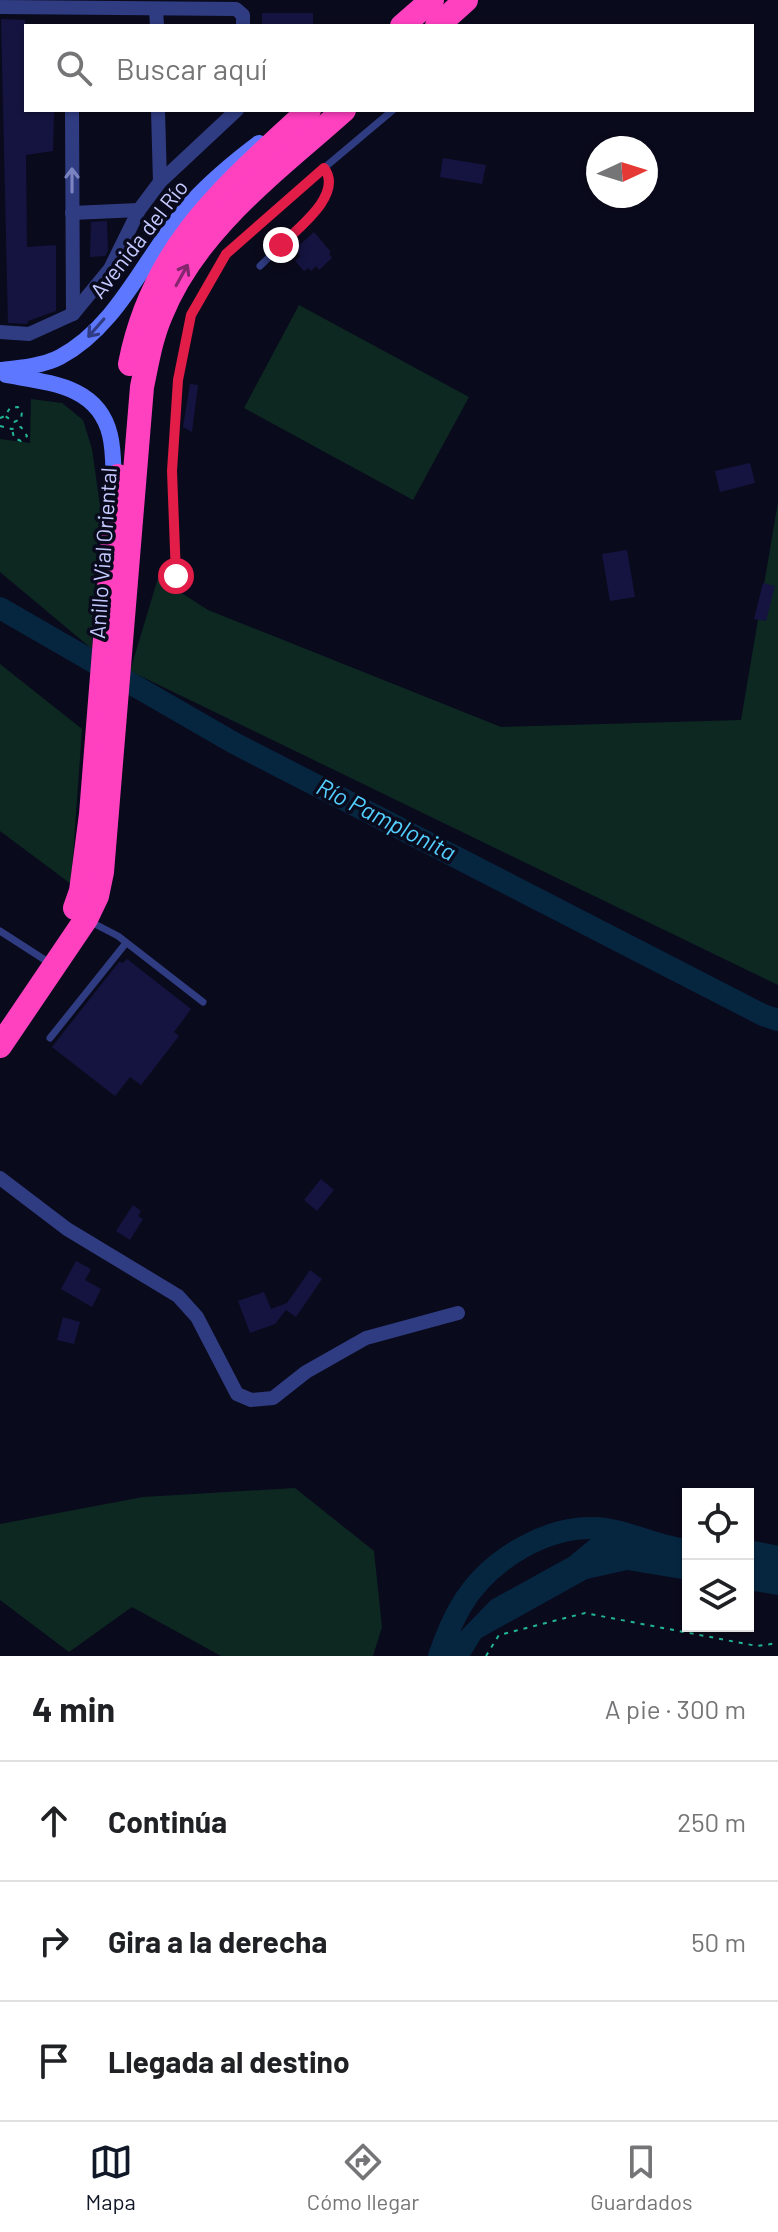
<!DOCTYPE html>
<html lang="es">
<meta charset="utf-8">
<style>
:root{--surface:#fff;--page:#f6f6f6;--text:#202124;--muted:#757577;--line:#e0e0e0;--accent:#111827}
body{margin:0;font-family:Barlow,sans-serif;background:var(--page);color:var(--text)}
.controls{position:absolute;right:24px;bottom:24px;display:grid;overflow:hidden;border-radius:0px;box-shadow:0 2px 6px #0004}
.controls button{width:72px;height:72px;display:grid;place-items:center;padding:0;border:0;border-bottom:2px solid var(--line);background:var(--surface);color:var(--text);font:40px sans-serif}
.compass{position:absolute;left:586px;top:136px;width:72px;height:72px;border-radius:50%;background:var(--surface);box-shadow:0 2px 6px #0004;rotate:86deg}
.stop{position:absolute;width:24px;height:24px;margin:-18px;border:6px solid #e11d48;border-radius:50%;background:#fff}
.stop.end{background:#e11d48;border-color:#fff;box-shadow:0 2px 8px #0008}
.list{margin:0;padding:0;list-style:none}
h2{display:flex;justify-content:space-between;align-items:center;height:104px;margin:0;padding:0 32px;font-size:34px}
h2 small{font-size:26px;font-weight:400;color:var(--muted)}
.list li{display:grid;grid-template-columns:52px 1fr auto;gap:24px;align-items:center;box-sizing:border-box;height:120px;padding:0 32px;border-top:2px solid var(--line)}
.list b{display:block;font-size:30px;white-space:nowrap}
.list em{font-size:26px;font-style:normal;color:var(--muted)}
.icon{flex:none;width:44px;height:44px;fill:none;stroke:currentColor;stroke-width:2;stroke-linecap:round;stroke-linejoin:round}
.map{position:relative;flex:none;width:778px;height:1656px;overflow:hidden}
.search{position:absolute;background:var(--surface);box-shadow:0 2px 6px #0004;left:24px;right:24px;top:24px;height:88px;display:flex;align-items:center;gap:20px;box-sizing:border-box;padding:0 28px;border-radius:0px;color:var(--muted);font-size:30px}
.sheet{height:464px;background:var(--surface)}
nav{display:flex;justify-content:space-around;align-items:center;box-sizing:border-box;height:112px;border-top:2px solid var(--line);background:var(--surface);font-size:22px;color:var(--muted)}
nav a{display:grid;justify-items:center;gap:4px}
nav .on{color:var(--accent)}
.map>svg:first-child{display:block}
</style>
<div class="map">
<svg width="778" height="1656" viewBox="0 0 778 1656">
<rect width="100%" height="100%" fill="#0a0a1d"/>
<g fill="#0c2821">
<path d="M 299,305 L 469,397 L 413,500 L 244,408 Z"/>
<path d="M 31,399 L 62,403 L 83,420 L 92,449 L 101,513 L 97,542 L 92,649 L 0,572 L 0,439 L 30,443 Z"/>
<path d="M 778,502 L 778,985 L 130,671 L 158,578 L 208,610 L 501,727 L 741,720 Z"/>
<path d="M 0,664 L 82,729 L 71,884 L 0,831 Z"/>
<path d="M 295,1488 L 374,1551 L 382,1627 L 373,1656 L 221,1656 L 132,1607 L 69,1652 L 0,1600 L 0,1524 L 143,1497 Z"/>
</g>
<g fill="#062640">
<path d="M 597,1534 L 688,1546 L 688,1580 L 627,1570 L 587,1579 L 481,1638 L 470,1656 L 437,1656 L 491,1600 L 569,1557 Z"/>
<path d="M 748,1554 L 778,1558 L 778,1595 L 748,1590 Z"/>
</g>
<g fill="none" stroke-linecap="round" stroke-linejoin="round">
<g stroke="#062640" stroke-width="22">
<path d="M 0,608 L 234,743 L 763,1015 L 778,1020"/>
<path d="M 748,1551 L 778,1557"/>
<path d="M 439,1656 C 445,1639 452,1621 461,1606 C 489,1559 550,1522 605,1529 C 633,1533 659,1547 688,1550"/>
</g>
</g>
<g fill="#151440">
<rect x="262" y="13" width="51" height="13"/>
<path d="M 1,19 L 25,20 L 26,110 L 54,110 L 53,151 L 26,155 L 27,247 L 56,245 L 56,311 L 28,321 L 27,324 L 8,323 Z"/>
<path d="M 443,158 L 486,165 L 482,184 L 440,177 Z"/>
<path d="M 107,221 L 108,251 L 105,256 L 90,257 L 91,222 Z"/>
<path d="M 314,232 L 331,252 L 329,254 L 332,258 L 319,270 L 316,266 L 311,271 L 308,268 L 304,271 L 295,261 L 300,256 L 294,250 Z"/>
<path d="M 190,384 L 198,385 L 192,432 L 183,427 Z"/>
<path d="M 750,463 L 755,483 L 720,492 L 715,471 Z"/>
<path d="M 627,550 L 635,597 L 610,601 L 602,554 Z"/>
<path d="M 763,583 L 775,586 L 766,621 L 754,619 Z"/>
<path d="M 127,959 L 191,1009 L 174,1032 L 179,1036 L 141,1085 L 130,1077 L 115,1096 L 52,1047 L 119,962 L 123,963 Z"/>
<path d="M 321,1179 L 334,1190 L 317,1211 L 304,1200 Z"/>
<path d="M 133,1205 L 141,1211 L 138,1216 L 143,1219 L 130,1240 L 116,1231 Z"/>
<path d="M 76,1261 L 91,1269 L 85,1280 L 101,1289 L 92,1307 L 61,1289 Z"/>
<path d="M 310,1270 L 322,1279 L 296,1317 L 286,1310 L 275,1324 L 250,1333 L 238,1301 L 264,1292 L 271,1309 L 287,1303 Z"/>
<path d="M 63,1317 L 80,1322 L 74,1344 L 57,1340 Z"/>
</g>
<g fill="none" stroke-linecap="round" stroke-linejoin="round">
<g stroke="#21b792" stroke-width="2" stroke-dasharray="4 6" stroke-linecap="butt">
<path d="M 0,418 L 5,416 L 10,408 L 18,407 L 22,412 L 21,419 L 14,422 L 5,416"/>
<path d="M 0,426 L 12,429 L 21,427 L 27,436 L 21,441 L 14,438 L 12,429"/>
<path d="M 486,1656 L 499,1635 L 585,1613 L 757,1646 L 778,1643"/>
</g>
<g stroke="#303c81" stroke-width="7">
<path d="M 260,266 C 279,246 345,197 324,168 L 393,110"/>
<path d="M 176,576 L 172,471 L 178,380 L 191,315 L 226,254 L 324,168"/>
<path d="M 91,922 L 118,936 L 203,1002"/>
<path d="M 0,931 L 45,960"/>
<path d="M 50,1038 L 126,943"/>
</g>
<g stroke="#303c81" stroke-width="14">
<path d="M 0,7 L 236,9 L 243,15 L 243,26"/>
<path d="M 156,9 L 157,26"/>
<path d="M 72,110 L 73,314"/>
<path d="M 158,110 L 160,182"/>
<path d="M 72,213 L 139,210"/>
<path d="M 0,332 L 29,334 L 73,314 L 110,269 L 139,210 L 160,182 L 237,110"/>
<path d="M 0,1178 L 67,1229 L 178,1296 L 197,1317 L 237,1394 L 251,1400 L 273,1398 L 306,1372 L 366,1338 L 458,1313"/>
</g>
<g stroke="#5d78ff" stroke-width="16">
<path d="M 0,370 C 19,368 43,366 60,357 C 120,325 146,253 190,204 C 211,181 235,161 259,143"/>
<path d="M 6,375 C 49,383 98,385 110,435 C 114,451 113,469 114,485"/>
</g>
<g stroke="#ff41c0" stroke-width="24">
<path d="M 402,26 L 432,0"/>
<path d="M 437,26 L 466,0"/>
<path d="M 130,364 C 153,246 226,187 309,110"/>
<path d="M 75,908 L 81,891 L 91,814 L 118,476"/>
<path d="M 0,1046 L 86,919 L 97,896 L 102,872 L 142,387 C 147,363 151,338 161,315 C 196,228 276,171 344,110"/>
</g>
</g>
<defs><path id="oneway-shaft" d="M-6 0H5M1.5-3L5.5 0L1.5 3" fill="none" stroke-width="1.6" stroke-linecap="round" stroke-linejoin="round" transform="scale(2)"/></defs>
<use stroke="#7b83c0" href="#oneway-shaft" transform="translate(72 180) rotate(-90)"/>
<use stroke="#84266e" href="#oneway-shaft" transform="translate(182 275) rotate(-61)"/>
<use stroke="#2f3b83" href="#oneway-shaft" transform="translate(96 328) rotate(131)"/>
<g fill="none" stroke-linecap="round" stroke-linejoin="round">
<path stroke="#e11d48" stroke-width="10" d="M 176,576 L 172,471 L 178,380 L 191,315 L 226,254 L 324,168 C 344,194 298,228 281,245"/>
</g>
<g text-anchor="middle" stroke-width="7" stroke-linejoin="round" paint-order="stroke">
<g font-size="22" fill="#c6caff" stroke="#0a0a1d">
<text transform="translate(139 239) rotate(-52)" y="8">Avenida del Río</text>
<text transform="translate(103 553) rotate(-86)" y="8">Anillo Vial Oriental</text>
</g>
<g font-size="24" font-style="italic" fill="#54d0ff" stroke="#0a0a1d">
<text transform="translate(386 820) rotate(27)" y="8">Río Pamplonita</text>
</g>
</g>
</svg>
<div class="controls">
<button><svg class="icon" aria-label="locate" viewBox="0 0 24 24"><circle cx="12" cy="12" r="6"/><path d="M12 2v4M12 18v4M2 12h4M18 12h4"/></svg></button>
<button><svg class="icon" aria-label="layers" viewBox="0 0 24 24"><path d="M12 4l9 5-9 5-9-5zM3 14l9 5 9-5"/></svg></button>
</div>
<svg class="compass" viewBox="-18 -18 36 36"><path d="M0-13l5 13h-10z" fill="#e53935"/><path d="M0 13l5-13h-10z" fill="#757577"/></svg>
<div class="stop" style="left:176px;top:576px"></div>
<div class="stop end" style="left:281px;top:245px"></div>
<div class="search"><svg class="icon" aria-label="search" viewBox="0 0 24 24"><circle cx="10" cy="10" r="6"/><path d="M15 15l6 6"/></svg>Buscar aquí</div>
</div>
<section class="sheet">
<h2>4 min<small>A pie · 300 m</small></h2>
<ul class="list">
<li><svg class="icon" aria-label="ahead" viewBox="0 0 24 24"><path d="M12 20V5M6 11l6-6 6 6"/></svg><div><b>Continúa</b></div><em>250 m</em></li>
<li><svg class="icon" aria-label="right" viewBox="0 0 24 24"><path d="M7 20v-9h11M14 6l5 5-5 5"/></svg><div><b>Gira a la derecha</b></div><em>50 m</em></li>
<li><svg class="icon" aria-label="arrive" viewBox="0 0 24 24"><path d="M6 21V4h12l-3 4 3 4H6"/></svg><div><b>Llegada al destino</b></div></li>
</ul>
</section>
<nav>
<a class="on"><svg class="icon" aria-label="map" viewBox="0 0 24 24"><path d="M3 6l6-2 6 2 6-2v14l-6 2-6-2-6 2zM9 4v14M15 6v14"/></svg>Mapa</a>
<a><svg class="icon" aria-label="directions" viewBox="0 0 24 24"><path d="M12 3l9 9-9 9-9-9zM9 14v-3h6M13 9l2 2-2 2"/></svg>Cómo llegar</a>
<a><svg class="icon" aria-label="saved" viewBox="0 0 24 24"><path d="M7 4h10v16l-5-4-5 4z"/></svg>Guardados</a>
</nav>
